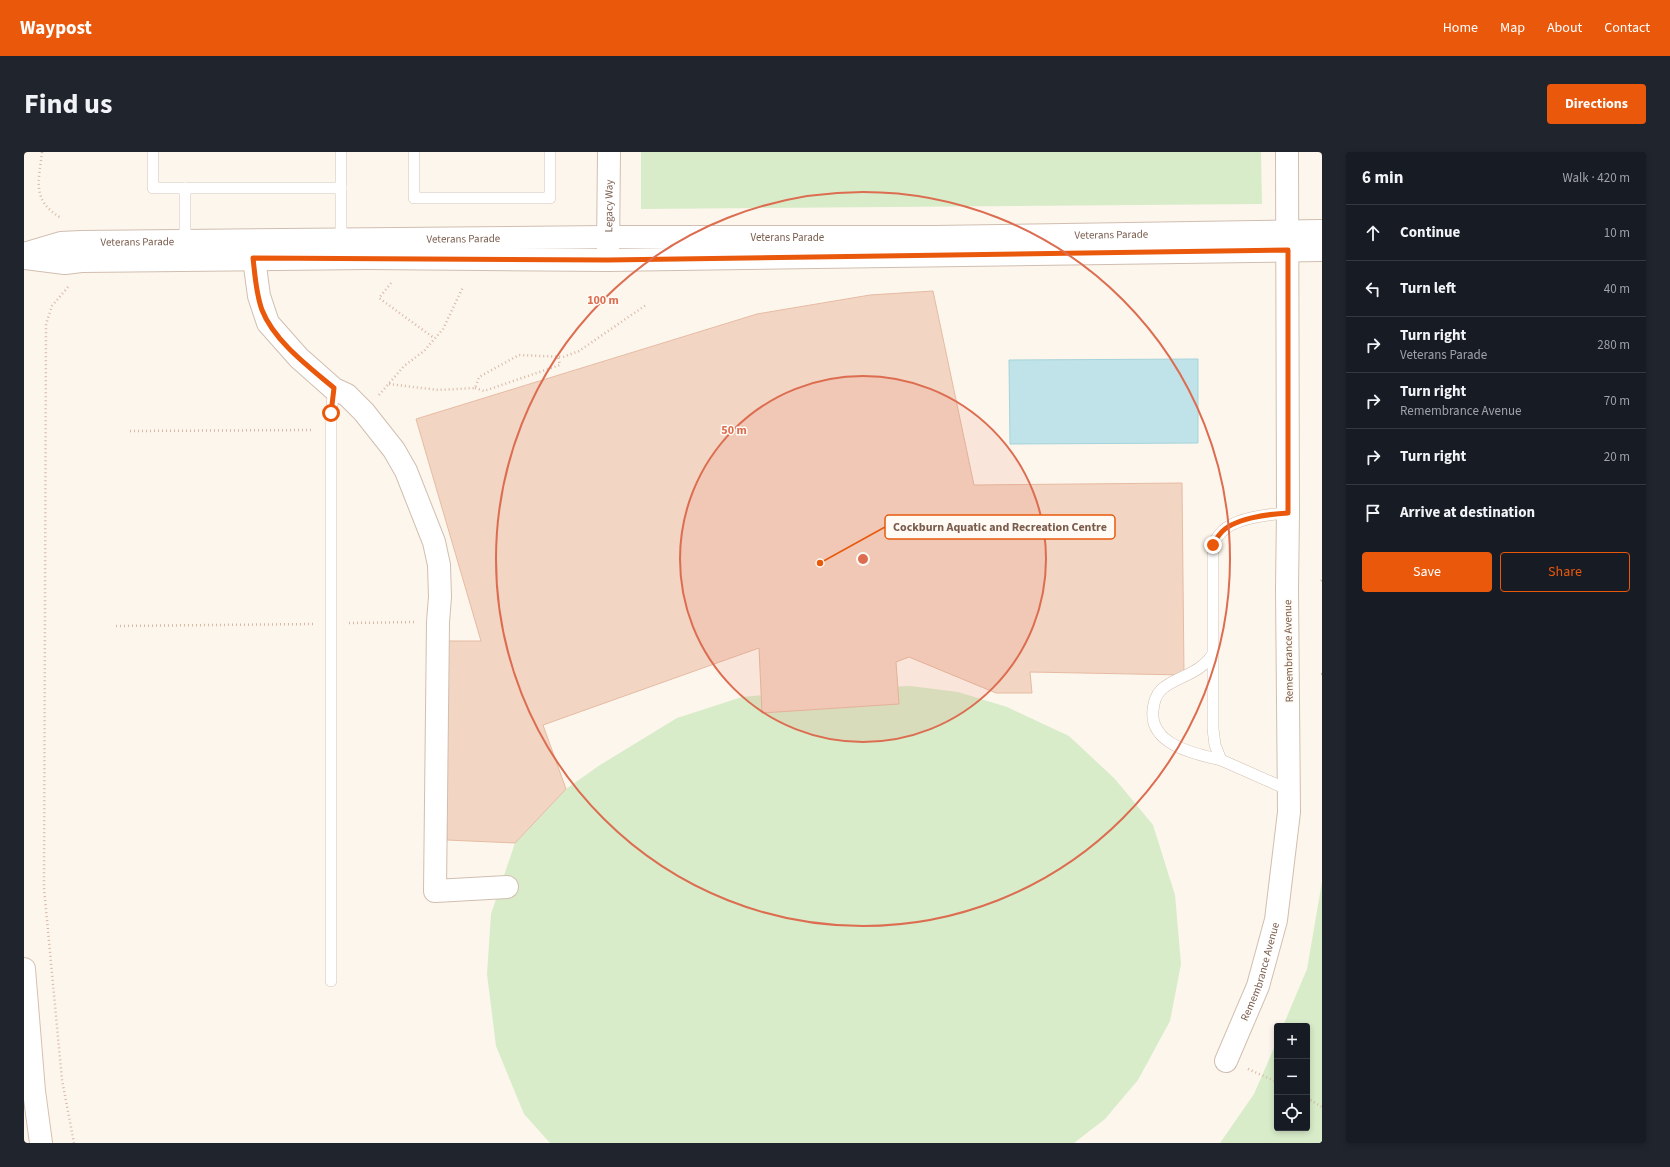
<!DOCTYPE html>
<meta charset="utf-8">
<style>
:root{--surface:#171b24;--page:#20242c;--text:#f1f3f6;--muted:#9ea1a6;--line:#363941;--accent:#ea580c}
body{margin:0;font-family:"Source Sans 3",sans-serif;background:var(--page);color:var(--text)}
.controls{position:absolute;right:12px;bottom:12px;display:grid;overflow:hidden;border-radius:4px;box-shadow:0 2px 6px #0003}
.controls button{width:36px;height:36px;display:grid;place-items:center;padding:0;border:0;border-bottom:1px solid var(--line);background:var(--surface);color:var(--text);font:20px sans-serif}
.stop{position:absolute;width:12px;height:12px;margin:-9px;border:3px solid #ea580c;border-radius:50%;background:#fff}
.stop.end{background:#ea580c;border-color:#fff;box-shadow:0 1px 4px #0008}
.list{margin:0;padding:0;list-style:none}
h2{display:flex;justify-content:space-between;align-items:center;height:52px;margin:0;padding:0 16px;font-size:17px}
h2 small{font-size:13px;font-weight:400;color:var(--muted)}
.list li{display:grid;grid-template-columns:26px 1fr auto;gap:12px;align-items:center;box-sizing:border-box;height:56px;padding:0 16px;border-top:1px solid var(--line)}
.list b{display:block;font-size:15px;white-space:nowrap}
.list p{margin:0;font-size:13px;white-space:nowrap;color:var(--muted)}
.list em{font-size:13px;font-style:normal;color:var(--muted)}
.actions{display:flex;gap:8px;padding:12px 16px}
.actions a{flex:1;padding:9px 0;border:1px solid var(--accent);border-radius:4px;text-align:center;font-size:14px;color:var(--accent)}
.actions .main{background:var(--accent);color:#fff}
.icon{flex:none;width:22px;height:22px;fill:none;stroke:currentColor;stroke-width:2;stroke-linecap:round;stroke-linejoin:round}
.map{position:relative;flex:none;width:1298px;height:991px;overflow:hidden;border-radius:4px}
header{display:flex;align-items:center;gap:24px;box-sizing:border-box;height:56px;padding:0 20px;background:var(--accent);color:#fff}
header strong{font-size:19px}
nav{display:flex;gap:22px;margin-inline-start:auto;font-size:14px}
.intro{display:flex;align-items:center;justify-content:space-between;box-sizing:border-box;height:96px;padding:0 24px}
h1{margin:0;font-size:28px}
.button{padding:10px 18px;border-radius:4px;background:var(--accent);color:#fff;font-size:14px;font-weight:700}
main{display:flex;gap:24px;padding:0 24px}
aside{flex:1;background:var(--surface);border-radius:4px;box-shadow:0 2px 6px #0003}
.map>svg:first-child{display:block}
</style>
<header>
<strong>Waypost</strong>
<nav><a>Home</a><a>Map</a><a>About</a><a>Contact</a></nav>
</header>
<div class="intro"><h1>Find us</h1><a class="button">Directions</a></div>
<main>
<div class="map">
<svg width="1298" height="991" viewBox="0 0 1298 991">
<rect width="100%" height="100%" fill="#fdf6ec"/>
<g fill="#d8ecc9">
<path d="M 617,0 L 1237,0 L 1238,52 L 617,57 Z"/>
<path d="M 886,534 L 934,540 L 983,555 L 1045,584 L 1091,627 L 1129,673 L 1151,743 L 1157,812 L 1146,869 L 1114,928 L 1081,967 L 1050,991 L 526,991 L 500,962 L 472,894 L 463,822 L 467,762 L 491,691 L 542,637 L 576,613 L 653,566 L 718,545 L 798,538 Z"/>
<path d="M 1298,730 L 1298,991 L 1196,991 L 1230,942 L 1253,889 L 1253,976 L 1283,976 L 1283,874 L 1259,874 L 1283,817 Z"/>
</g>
<path fill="#bfe3e8" stroke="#a5d3da" d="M 1174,207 L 1174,291 L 986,292 L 985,208 Z"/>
<path fill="#f3d5c3" stroke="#e6bba3" d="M 909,139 L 950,333 L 1158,331 L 1160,523 L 1006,520 L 1008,541 L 972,541 L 885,505 L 872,510 L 875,552 L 738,561 L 735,496 L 519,573 L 542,637 L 491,691 L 423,688 L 421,489 L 457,489 L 392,267 L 733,162 L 846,143 Z"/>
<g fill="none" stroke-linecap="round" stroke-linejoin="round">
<defs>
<g id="service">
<path d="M 129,0 L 129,36 L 317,36 L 317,0"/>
<path d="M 390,0 L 390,46 L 526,46 L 526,0"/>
<path d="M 161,36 L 161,90"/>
<path d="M 317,36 L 317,88"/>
<path d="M 1264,361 C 1246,362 1208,366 1196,382 C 1193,385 1191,389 1189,393 L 1189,577 L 1191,593 L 1197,608 L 1265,638"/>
<path d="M 1189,502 C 1186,506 1183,510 1179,513 C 1167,524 1148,527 1137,538 C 1131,544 1130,551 1129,558 C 1125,593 1172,602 1197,608"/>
<path d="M 307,829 L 307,261 L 310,237"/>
</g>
<g id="minor">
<path d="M 228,92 L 235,144 L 244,171 L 275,206 L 310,237 L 323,243 L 340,260 L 370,298 L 382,319 L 410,390 L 415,413 L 416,445 L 414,470 L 411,739 L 483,735"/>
<path id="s1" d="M 584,99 L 585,0"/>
<path id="s2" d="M 0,102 L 37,91 L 57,90 L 584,85 L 911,85 L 1298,79"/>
<path d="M 0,106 L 41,111 L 57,109 L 343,106 L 584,108 L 1298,98"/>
<path id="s3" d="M 1202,909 L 1234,834 L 1252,768 L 1265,660 L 1263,437 L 1264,361 L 1263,0"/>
</g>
<path id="secondary" d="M 0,817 L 10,939 L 17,991"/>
</defs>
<use href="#service" stroke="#d1beb0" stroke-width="12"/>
<use href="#minor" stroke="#d1beb0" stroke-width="24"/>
<use href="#secondary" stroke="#d6c0b0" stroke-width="24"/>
<g stroke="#d9b8a5" stroke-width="2.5" stroke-dasharray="1 3" stroke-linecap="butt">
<path d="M 18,0 C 15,29 7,48 37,66"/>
<path d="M 367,131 L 355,146 L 410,186"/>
<path d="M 44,135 L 28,154 L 22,172 L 20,736 L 38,928 L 50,991"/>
<path d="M 365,232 L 414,238 L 451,236 L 455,225 L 495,203 L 539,205 L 555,199 L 622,153"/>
<path d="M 451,236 L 460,239 L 536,213 L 534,205"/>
<path d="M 355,243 L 380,214 L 400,199 L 419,177 L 439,135"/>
<path d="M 106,279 L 289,278"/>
<path d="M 1297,429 L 1298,428"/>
<path d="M 325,471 L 392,470"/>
<path d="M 92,474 L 290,472"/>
<path d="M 1297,522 L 1298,522"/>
<path d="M 1224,917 L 1253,930"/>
<path d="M 1283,946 L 1298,955"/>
</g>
<use href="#service" stroke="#fff" stroke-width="11"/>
<use href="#minor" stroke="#fff" stroke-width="22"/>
<use href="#secondary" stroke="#fff" stroke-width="22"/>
</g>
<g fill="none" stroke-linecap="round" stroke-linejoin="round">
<path stroke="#ea580c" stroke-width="5" d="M 307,261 L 310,236 C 285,215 250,189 238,158 C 232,142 231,123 229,106 L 584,108 L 1264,98 L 1264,361 C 1246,362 1208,366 1196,382 C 1193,385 1191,389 1189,393"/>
</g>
<circle cx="839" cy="407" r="183" fill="#dc6d51" fill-opacity=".12"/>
<g fill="none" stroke="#dc6d51" stroke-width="2">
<circle cx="839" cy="407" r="183"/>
<circle cx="839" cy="407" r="367"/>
</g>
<g text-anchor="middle" stroke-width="3" stroke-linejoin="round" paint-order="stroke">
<g font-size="11" fill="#7a5c4d" stroke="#fffaf3">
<text dy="4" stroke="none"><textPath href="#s1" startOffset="45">Legacy Way</textPath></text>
<text dy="4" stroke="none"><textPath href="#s2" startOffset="1089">Veterans Parade</textPath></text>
<text dy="4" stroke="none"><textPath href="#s2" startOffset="765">Veterans Parade</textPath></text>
<text dy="4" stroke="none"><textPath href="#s2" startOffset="441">Veterans Parade</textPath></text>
<text dy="4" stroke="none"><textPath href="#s2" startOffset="115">Veterans Parade</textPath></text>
<text transform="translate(1264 499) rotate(-91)" y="4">Remembrance Avenue</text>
<text dy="4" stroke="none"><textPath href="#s3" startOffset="96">Remembrance Avenue</textPath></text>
</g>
</g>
<circle cx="839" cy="407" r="6" fill="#dc6d51" stroke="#fffaf3" stroke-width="2"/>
<g font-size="12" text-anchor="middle" font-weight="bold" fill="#dc6d51" stroke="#fffaf3" stroke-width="3" stroke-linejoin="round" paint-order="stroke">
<text x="579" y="152">100 m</text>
<text x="710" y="282">50 m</text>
</g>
<path fill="none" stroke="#e8590c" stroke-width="1.5" d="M796 411L861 375"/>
<circle fill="#e8590c" stroke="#fffaf3" stroke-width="1.5" cx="796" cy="411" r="4"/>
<rect fill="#fffaf3" stroke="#e8590c" stroke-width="1.5" x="861" y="363" width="230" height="24" rx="4"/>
<g font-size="12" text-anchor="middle" font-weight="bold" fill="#7a5c4d">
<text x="976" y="379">Cockburn Aquatic and Recreation Centre</text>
</g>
</svg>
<div class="controls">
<button>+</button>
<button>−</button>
<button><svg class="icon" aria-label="locate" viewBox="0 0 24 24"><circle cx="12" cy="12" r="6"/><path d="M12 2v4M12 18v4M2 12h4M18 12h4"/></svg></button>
</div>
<div class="stop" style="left:307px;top:261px"></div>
<div class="stop end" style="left:1189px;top:393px"></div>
</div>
<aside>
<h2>6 min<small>Walk · 420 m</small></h2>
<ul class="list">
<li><svg class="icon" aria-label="ahead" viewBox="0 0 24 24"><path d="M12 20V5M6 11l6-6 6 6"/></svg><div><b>Continue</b></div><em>10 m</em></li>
<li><svg class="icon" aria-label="left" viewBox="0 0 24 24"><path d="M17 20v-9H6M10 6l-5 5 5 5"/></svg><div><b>Turn left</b></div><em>40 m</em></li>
<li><svg class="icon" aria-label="right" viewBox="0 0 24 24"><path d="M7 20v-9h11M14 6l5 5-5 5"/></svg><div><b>Turn right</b><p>Veterans Parade</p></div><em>280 m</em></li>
<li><svg class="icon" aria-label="right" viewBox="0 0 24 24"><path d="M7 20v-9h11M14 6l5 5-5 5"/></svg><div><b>Turn right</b><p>Remembrance Avenue</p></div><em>70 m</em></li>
<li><svg class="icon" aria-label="right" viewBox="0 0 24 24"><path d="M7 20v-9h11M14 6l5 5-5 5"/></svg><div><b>Turn right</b></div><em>20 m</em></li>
<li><svg class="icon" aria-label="arrive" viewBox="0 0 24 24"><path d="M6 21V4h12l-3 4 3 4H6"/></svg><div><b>Arrive at destination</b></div></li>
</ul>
<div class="actions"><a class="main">Save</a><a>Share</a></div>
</aside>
</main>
